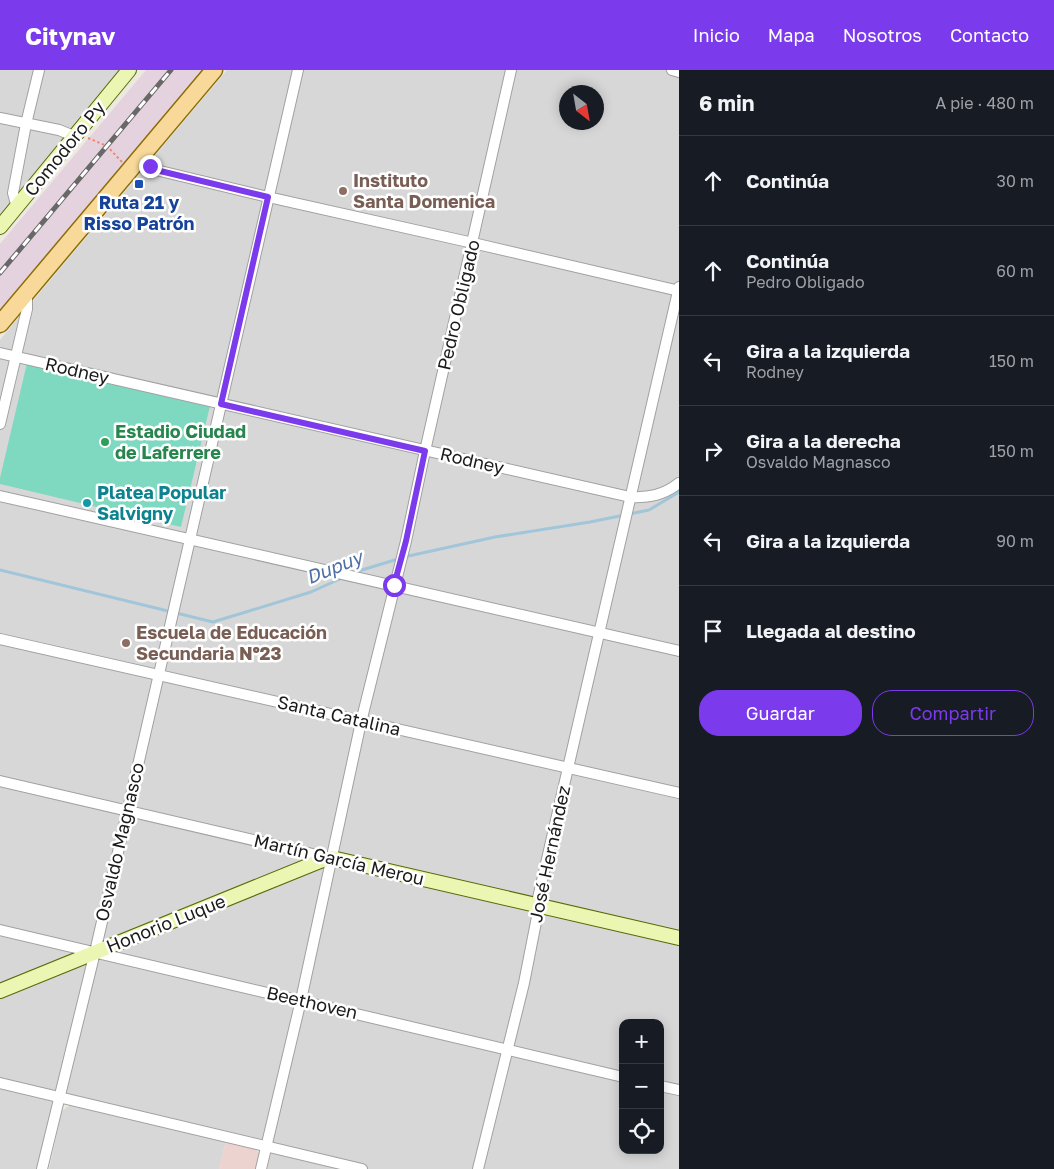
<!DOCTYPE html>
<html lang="es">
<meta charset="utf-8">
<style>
:root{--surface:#171b24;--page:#242831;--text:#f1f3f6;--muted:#9ea1a6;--line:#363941;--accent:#7c3aed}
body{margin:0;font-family:"Golos Text",sans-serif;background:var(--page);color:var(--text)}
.controls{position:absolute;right:15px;bottom:15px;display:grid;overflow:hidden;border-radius:10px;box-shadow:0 2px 12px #0003}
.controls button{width:45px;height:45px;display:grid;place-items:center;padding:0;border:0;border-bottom:1px solid var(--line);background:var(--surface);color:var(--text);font:25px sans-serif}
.compass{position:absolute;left:559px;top:15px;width:45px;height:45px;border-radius:50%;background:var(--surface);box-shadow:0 2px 12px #0003;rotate:149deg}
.stop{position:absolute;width:15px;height:15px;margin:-11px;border:4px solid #7c3aed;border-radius:50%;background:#fff}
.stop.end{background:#7c3aed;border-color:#fff;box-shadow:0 1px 5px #0008}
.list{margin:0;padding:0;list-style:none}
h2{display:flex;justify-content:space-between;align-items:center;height:65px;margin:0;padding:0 20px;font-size:21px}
h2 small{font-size:16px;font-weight:400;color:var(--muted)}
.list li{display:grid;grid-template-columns:32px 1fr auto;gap:15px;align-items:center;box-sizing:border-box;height:90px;padding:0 20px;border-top:1px solid var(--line)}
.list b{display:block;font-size:19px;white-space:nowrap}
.list p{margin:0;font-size:16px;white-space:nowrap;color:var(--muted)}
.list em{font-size:16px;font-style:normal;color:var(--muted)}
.actions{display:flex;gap:10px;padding:15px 20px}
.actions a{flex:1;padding:11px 0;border:1px solid var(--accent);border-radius:20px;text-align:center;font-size:18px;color:var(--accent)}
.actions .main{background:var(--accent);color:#fff}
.icon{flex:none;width:28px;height:28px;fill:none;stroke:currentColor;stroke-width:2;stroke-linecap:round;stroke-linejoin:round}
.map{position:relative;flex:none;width:679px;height:1099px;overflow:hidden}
header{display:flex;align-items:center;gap:30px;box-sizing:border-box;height:70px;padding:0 25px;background:var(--accent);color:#fff}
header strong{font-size:24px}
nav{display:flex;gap:28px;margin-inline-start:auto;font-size:18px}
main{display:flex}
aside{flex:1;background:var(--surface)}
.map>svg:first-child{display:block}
</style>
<header>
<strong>Citynav</strong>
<nav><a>Inicio</a><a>Mapa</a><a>Nosotros</a><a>Contacto</a></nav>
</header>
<main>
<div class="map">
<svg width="679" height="1099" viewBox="0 0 679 1099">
<rect width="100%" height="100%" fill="#ece9e0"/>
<g fill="#d8d7d7" fill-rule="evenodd">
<path d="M 0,0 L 123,0 L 0,146 Z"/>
<path d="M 227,0 L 679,0 L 679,1099 L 267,1099 L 274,1072 L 0,1008 L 0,270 ZM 566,22 L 596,22 L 596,52 L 566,52 ZM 623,953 L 660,953 L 660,1080 L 623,1080 Z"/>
<path d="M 0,1018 L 51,1030 L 53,1033 L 54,1037 L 39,1099 L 0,1099 Z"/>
<path d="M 70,1035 L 226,1071 L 219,1099 L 49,1099 L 62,1041 Z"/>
</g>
<path fill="#edd3cf" d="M 226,1071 L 256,1079 L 260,1085 L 257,1099 L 219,1099 Z"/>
<path fill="#e5d2df" d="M 146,0 L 203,0 L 0,243 L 0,174 Z"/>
<path fill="#7fd9c0" d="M 27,293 L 210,336 L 181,457 L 0,414 L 0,408 Z"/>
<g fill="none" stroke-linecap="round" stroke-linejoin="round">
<g stroke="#a1c6d9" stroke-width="3">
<path d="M 404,487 L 495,467 L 590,452 L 649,440 L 679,422"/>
<path d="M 0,500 L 213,552 L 311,522 L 342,508"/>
<path d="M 352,503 L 398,489"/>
</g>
<defs>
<g id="street">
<path d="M 672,0 L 679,2"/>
<path d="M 0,48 L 59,60 L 74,66"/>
<path d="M 141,87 L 156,100 L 268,127 L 473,173 L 679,221"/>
<path d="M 17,138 L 13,123 L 26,54 L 39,0"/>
<path d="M 0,283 L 630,427 C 649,428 664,425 679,413"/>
<path d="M 0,354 L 27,239 L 27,223"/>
<path d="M 0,426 L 679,581"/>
<path d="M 0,569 L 679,723"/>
<path d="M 0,711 L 330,788"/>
<path d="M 0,860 L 623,1007"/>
<path d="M 0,1013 L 362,1099"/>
<path d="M 660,1016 L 679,1020"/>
<path d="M 42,1099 L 95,882 L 298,0"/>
<path d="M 261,1099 L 301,930 L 361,652 L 406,471 L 425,381 L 511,0"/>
<path d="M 478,1099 L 524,913 L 537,847 L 538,828 L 679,217"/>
</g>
<g id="secondary">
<path d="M 0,157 L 129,0"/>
<path d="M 0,921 L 320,791 L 332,788 L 679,868"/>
</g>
<path id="primary" d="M 0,254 L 214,0"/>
</defs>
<use href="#street" stroke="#a1a1a1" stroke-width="12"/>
<use href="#secondary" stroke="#566b08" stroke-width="16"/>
<use href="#primary" stroke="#8c6d05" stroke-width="19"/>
<path stroke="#f48669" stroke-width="2" stroke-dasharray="2.5 2.5" stroke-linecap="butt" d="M 88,68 L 107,76 L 122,92"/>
<use href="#street" stroke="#fff" stroke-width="10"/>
<use href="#secondary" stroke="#ecf6b3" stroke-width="14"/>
<use href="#primary" stroke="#f8d999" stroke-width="16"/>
<defs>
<path id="rail" d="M 0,203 L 171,0"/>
</defs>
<use href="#rail" stroke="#686868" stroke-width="5"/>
<use href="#rail" stroke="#fff" stroke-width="3" stroke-dasharray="9" stroke-linecap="butt"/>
</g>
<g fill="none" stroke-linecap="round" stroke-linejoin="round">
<path stroke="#7c3aed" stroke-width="6" d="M 150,96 L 156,100 L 268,127 L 221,334 L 425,381 L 406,471 L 394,515"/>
</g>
<rect fill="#1a4fb4" stroke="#fff" stroke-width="2" x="134" y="109" width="10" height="10" rx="2.5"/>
<g fill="#8d6e63" stroke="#fff" stroke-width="2">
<circle cx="343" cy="121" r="5"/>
<circle cx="126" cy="573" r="5"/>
</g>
<circle fill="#2e9e5b" stroke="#fff" stroke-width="2" cx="105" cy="372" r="5"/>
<circle fill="#0f9aa8" stroke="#fff" stroke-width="2" cx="87" cy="433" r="5"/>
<g text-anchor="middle" stroke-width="5" stroke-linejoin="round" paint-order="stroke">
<g font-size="18" fill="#1a1a1a" stroke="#fff">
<text transform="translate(65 79) rotate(-51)" y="6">Comodoro Py</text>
<text transform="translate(459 235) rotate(-77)" y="6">Pedro Obligado</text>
<text transform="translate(77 301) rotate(13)" y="6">Rodney</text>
<text transform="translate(472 391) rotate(13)" y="6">Rodney</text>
<text transform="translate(339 646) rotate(13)" y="6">Santa Catalina</text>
<text transform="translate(120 772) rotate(-77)" y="6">Osvaldo Magnasco</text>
<text transform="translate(550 784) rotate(-78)" y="6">José Hernández</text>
<text transform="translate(339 790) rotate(13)" y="6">Martín García Merou</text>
<text transform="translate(166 854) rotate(-22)" y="6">Honorio Luque</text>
<text transform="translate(312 933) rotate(13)" y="6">Beethoven</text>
</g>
<g font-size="18" font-weight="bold" fill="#785e54" stroke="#fff" text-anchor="start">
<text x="353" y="117">Instituto<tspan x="353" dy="21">Santa Domenica</tspan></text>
<text x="136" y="569">Escuela de Educación<tspan x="136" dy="21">Secundaria Nº23</tspan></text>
</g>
<g font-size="18" font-weight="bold" fill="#164399" stroke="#fff">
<text x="139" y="139">Ruta 21 y<tspan x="139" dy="21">Risso Patrón</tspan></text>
</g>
<g font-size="18" font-weight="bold" fill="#27864d" stroke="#fff" text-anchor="start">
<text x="115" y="368">Estadio Ciudad<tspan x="115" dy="21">de Laferrere</tspan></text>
</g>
<g font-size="18" font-weight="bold" fill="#0d838f" stroke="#fff" text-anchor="start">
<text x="97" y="429">Platea Popular<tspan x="97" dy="21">Salvigny</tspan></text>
</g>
<g font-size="19" font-style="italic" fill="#4c6fa5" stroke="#fff">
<text transform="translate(334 497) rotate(-22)" y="7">Dupuy</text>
</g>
</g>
</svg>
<div class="controls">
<button>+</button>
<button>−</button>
<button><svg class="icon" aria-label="locate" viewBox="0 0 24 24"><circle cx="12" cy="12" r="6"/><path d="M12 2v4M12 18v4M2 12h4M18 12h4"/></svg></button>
</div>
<svg class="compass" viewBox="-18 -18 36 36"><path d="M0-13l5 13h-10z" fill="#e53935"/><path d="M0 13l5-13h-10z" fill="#9ea1a6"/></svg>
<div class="stop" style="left:394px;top:515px"></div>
<div class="stop end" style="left:150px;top:96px"></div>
</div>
<aside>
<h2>6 min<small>A pie · 480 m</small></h2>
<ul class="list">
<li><svg class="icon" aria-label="ahead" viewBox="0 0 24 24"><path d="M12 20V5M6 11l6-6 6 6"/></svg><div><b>Continúa</b></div><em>30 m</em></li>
<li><svg class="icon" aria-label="ahead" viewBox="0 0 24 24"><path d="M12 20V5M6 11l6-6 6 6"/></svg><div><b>Continúa</b><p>Pedro Obligado</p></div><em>60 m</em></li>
<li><svg class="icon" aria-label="left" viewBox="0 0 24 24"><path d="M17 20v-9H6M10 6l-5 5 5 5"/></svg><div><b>Gira a la izquierda</b><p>Rodney</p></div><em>150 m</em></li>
<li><svg class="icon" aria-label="right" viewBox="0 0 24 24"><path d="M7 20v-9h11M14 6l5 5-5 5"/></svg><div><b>Gira a la derecha</b><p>Osvaldo Magnasco</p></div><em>150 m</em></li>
<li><svg class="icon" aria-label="left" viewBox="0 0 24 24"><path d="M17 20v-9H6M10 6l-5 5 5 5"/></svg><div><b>Gira a la izquierda</b></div><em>90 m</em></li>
<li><svg class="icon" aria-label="arrive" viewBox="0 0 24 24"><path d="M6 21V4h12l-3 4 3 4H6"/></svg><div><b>Llegada al destino</b></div></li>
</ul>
<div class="actions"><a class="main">Guardar</a><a>Compartir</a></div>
</aside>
</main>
